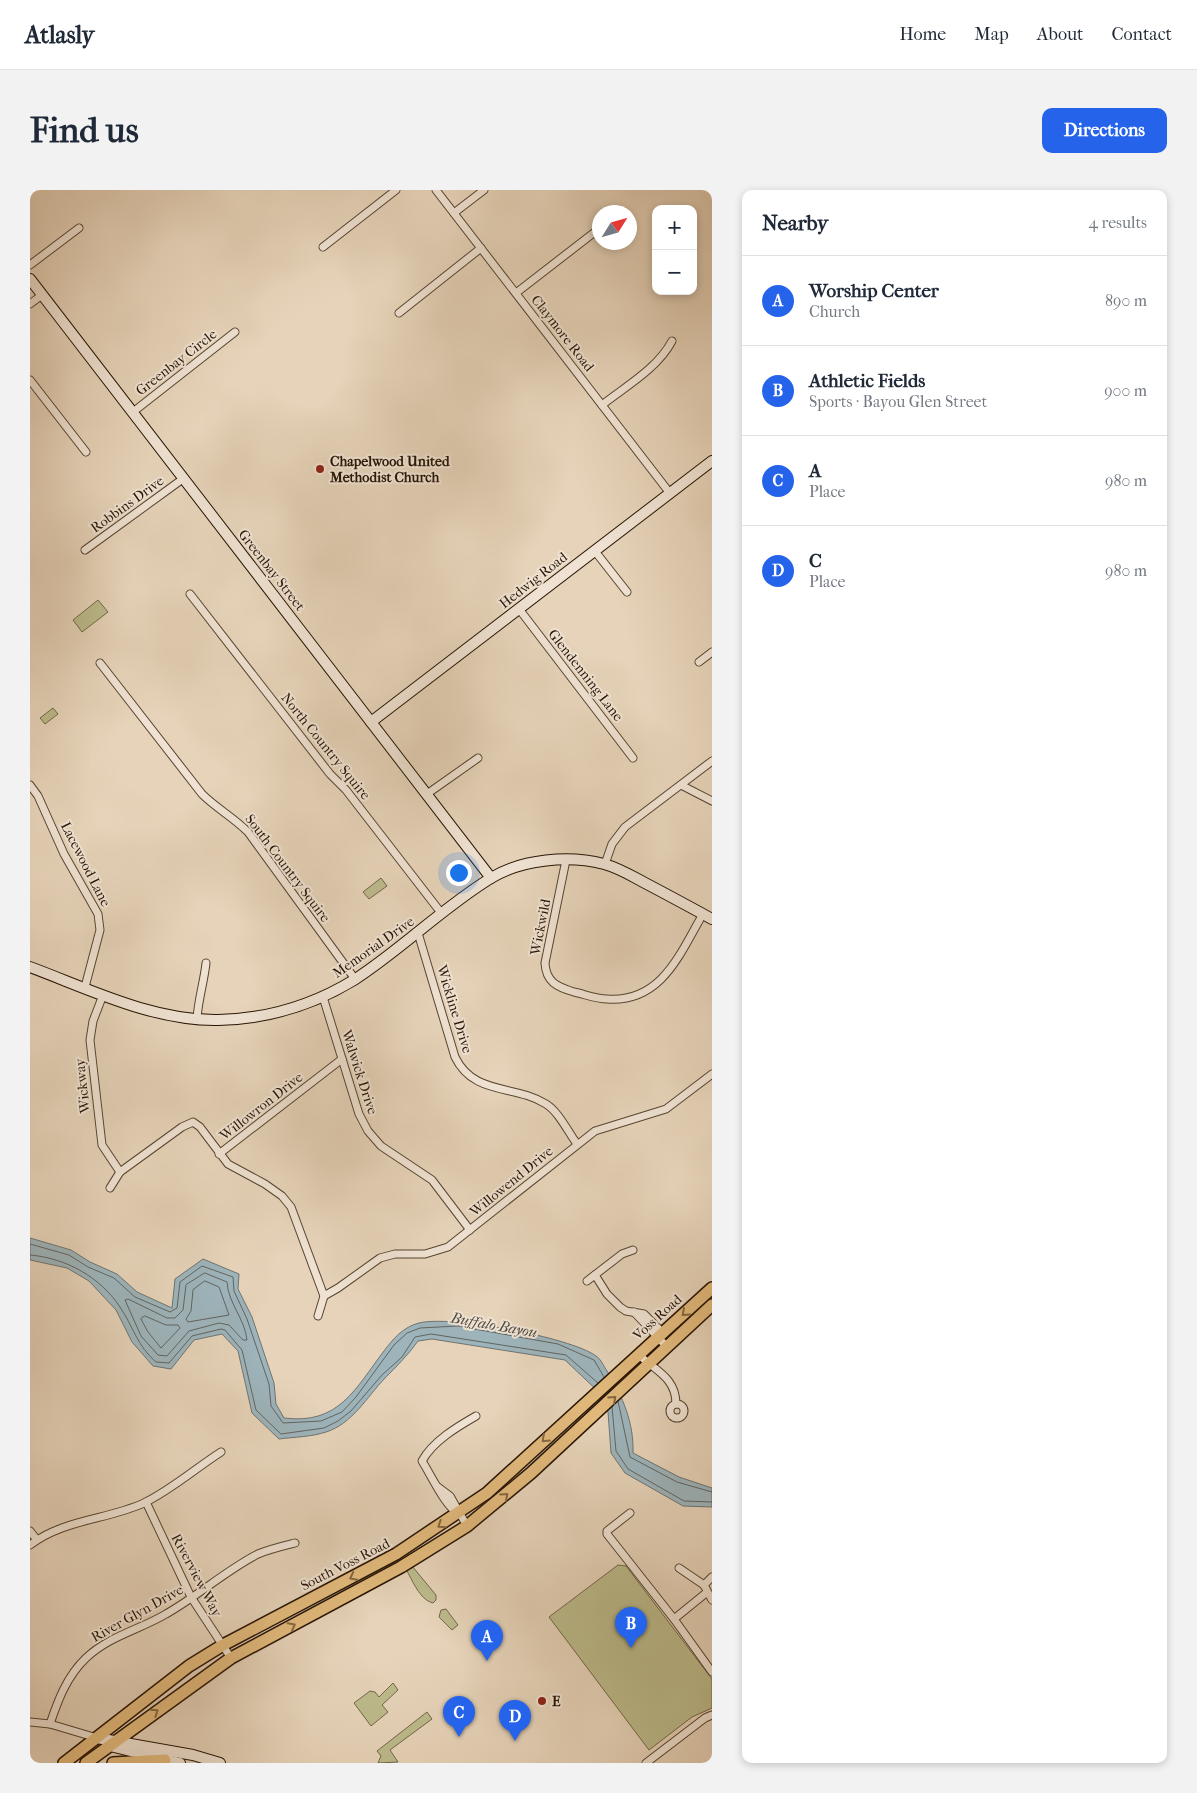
<!DOCTYPE html>
<meta charset="utf-8">
<style>
:root{--surface:#fff;--page:#f2f2f3;--text:#1f2937;--muted:#747a83;--line:#e0e1e3;--accent:#2563eb}
body{margin:0;font-family:"IM FELL French Canon",serif;background:var(--page);color:var(--text)}
.controls{position:absolute;right:15px;top:15px;display:grid;overflow:hidden;border-radius:10px;box-shadow:0 2px 8px #0003}
.controls button{width:45px;height:45px;display:grid;place-items:center;padding:0;border:0;border-bottom:1px solid var(--line);background:var(--surface);color:var(--text);font:25px sans-serif}
.compass{position:absolute;left:562px;top:15px;width:45px;height:45px;border-radius:50%;background:var(--surface);box-shadow:0 2px 8px #0003;rotate:53deg}
.you{position:absolute;left:428px;top:682px;width:18px;height:18px;margin:-12px;border:4px solid #fff;border-radius:50%;background:#1a73e8;box-shadow:0 0 0 8px #1a73e833}
.badge{display:grid;place-items:center;width:32px;height:32px;border-radius:50%;background:var(--accent);color:#fff;font-size:16px;font-weight:700}
.pin{position:absolute;translate:-50% -41px;filter:drop-shadow(0 1px 2px #0008)}
.pin::after{content:'';position:absolute;top:26px;width:18px;height:15px;background:inherit;clip-path:polygon(0 0,100% 0,50% 100%)}
.list{margin:0;padding:0;list-style:none}
h2{display:flex;justify-content:space-between;align-items:center;height:65px;margin:0;padding:0 20px;font-size:21px}
h2 small{font-size:16px;font-weight:400;color:var(--muted)}
.list li{display:grid;grid-template-columns:32px 1fr auto;gap:15px;align-items:center;box-sizing:border-box;height:90px;padding:0 20px;border-top:1px solid var(--line)}
.list b{display:block;font-size:19px;white-space:nowrap}
.list p{margin:0;font-size:16px;white-space:nowrap;color:var(--muted)}
.list em{font-size:16px;font-style:normal;color:var(--muted)}
.map{position:relative;flex:none;width:682px;height:1573px;overflow:hidden;border-radius:10px}
header{display:flex;align-items:center;gap:30px;box-sizing:border-box;height:70px;padding:0 25px;background:var(--surface);border-bottom:1px solid var(--line)}
header strong{font-size:24px}
nav{display:flex;gap:28px;margin-inline-start:auto;font-size:18px}
.intro{display:flex;align-items:center;justify-content:space-between;box-sizing:border-box;height:120px;padding:0 30px}
h1{margin:0;font-size:35px}
.button{padding:12px 22px;border-radius:10px;background:var(--accent);color:#fff;font-size:18px;font-weight:700}
main{display:flex;gap:30px;padding:0 30px}
aside{flex:1;background:var(--surface);border-radius:10px;box-shadow:0 2px 8px #0003}
.map>svg:first-child{display:block}
</style>
<header>
<strong>Atlasly</strong>
<nav><a>Home</a><a>Map</a><a>About</a><a>Contact</a></nav>
</header>
<div class="intro"><h1>Find us</h1><a class="button">Directions</a></div>
<main>
<div class="map">
<svg width="682" height="1573" viewBox="0 0 682 1573">
<rect width="100%" height="100%" fill="#e6d3b9"/>
<filter id="stains"><feTurbulence type="fractalNoise" baseFrequency=".004" numOctaves="4"/><feColorMatrix values="0 0 0 0 .2 0 0 0 0 .09 0 0 0 0 .02 0 0 0 .5 -.17"/></filter>
<radialGradient id="worn" r=".72"><stop offset=".6" stop-color="#630" stop-opacity="0"/><stop offset="1" stop-color="#630" stop-opacity=".3"/></radialGradient>
<g fill="#bcba8b" stroke="#726748">
<path d="M 68,410 L 78,422 L 52,442 L 43,430 Z"/>
<path d="M 23,518 L 28,524 L 15,534 L 10,528 Z"/>
<path d="M 351,688 L 357,696 L 339,709 L 333,702 Z"/>
<path d="M 588,1375 L 596,1376 L 682,1489 L 682,1518 L 662,1527 L 619,1560 L 519,1427 Z"/>
<path d="M 382,1376 L 406,1405 L 406,1410 L 403,1413 C 390,1410 382,1390 376,1379 Z"/>
<path d="M 416,1419 L 428,1435 L 422,1440 L 409,1427 L 411,1420 Z"/>
<path d="M 363,1493 L 368,1500 L 352,1515 L 358,1522 L 341,1536 L 324,1513 L 340,1501 L 345,1502 L 349,1507 Z"/>
<path d="M 397,1522 L 402,1529 L 360,1560 L 368,1572 L 348,1573 L 351,1566 L 347,1561 Z"/>
</g>
<path fill="#9db4bb" stroke="#6e7472" d="M 0,1048 L 41,1060 L 60,1072 L 87,1084 L 107,1102 L 142,1118 L 145,1089 L 173,1069 L 209,1084 L 208,1099 L 222,1127 L 244,1193 L 246,1214 L 254,1228 C 309,1235 325,1199 354,1161 C 363,1149 373,1137 389,1133 C 420,1125 540,1147 566,1166 C 571,1169 574,1177 577,1181 C 593,1207 604,1233 603,1263 L 649,1287 L 682,1298 L 682,1317 L 653,1316 L 595,1283 L 581,1263 L 578,1222 L 573,1206 L 535,1170 L 402,1149 L 388,1151 C 378,1165 367,1176 355,1188 C 337,1207 322,1234 296,1242 C 281,1247 264,1247 249,1249 L 222,1223 L 208,1161 L 192,1144 L 164,1150 L 141,1179 L 123,1176 L 102,1152 L 86,1120 L 59,1091 L 37,1078 L 0,1070 Z"/>
<g fill="none" stroke-linecap="round" stroke-linejoin="round">
<g stroke="#626460" stroke-width="1">
<path d="M 0,1054 L 39,1065 L 58,1077 L 84,1088 L 105,1107 L 140,1122 L 147,1118 L 150,1092 L 172,1076 L 203,1087 L 204,1101 L 217,1129 L 239,1194 L 241,1216 L 253,1233 L 291,1231 L 312,1222 L 326,1207 L 364,1155 L 377,1143 L 390,1138 L 428,1136 L 528,1154 L 564,1170 L 574,1187"/>
<path d="M 0,1065 C 36,1068 70,1087 90,1117 C 103,1136 107,1156 126,1172 L 139,1173 L 162,1146 L 191,1139 L 195,1140 L 212,1160 L 226,1220 L 251,1244 L 294,1238 L 308,1231 L 321,1221 L 352,1185 L 372,1167 L 385,1147 L 401,1144 L 536,1165 L 568,1193"/>
<path d="M 175,1083 L 197,1092 C 198,1113 215,1129 217,1150 L 213,1150 L 199,1135 L 189,1133 L 159,1141 L 137,1166 L 128,1165 L 111,1146 L 95,1110 L 98,1109 L 137,1128 L 145,1128 L 153,1120 L 156,1095 Z"/>
<path d="M 175,1091 L 189,1097 L 199,1125 L 158,1132 L 156,1129 L 161,1121 L 163,1100 Z"/>
<path d="M 115,1126 L 136,1135 L 148,1135 L 150,1138 L 131,1158 L 118,1142 L 111,1129 Z"/>
<path d="M 588,1211 L 600,1267 L 647,1292 L 682,1302"/>
<path d="M 582,1217 L 586,1261 L 598,1279 L 654,1311 L 682,1312"/>
</g>
<defs>
<g id="street">
<path d="M 406,0 L 639,302"/>
<path d="M 424,23 L 454,0"/>
<path d="M 293,57 L 366,0"/>
<path d="M 0,75 L 49,38"/>
<path d="M 486,103 L 570,38"/>
<path d="M 0,114 L 12,105"/>
<path d="M 369,123 L 451,58"/>
<path d="M 0,190 L 56,262"/>
<path d="M 572,215 C 596,196 627,179 642,151"/>
<path d="M 103,222 L 205,142"/>
<path d="M 55,360 L 154,288"/>
<path d="M 564,360 L 597,402"/>
<path d="M 160,404 L 300,584 L 316,600 L 412,724"/>
<path d="M 489,419 L 603,568"/>
<path d="M 669,472 L 682,462"/>
<path d="M 70,473 L 172,604 C 186,618 203,627 218,642 L 325,789"/>
<path d="M 0,595 L 8,606 L 34,664 L 68,724 L 70,740 L 55,797"/>
<path d="M 651,595 L 682,611"/>
<path d="M 397,604 L 448,568"/>
<path d="M 536,670 L 515,773 C 516,792 527,797 544,802 C 554,804 566,809 577,809 C 632,813 650,763 673,724"/>
<path d="M 575,674 L 582,654 L 595,637 L 682,571"/>
<path d="M 388,743 L 425,867 C 444,906 484,894 516,914 C 529,922 538,942 547,954"/>
<path d="M 73,805 L 63,831 L 60,850 L 72,955 L 90,982"/>
<path d="M 293,807 L 329,924 L 338,941 L 351,956 L 402,990 L 440,1040"/>
<path d="M 167,829 C 168,810 174,792 176,773"/>
<path d="M 189,964 L 312,869"/>
<path d="M 80,998 L 90,982 L 152,937 L 163,932 L 170,937 L 198,974 L 235,994 L 252,1006 L 261,1017 L 294,1106 L 288,1126"/>
<path d="M 565,1085 L 577,1104 L 590,1117 L 596,1121 L 614,1124 L 634,1144"/>
<path d="M 557,1091 L 592,1064 L 603,1060"/>
<path d="M 294,1106 L 308,1098 L 350,1068 L 365,1064 L 395,1064 L 418,1057 L 565,941 L 636,919 L 682,884"/>
<path d="M 604,1122 L 637,1157"/>
<path d="M 608,1164 C 624,1180 646,1187 646,1214"/>
<circle cx="647" cy="1221" r="7"/>
<path d="M 408,1297 L 420,1306 L 437,1336"/>
<path d="M 116,1312 L 161,1407 L 201,1468"/>
<path d="M 428,1323 C 416,1318 400,1283 392,1271 C 403,1251 427,1237 446,1226"/>
<path d="M 600,1323 L 577,1341 L 577,1344 L 644,1429 L 682,1482"/>
<path d="M 0,1341 L 7,1350"/>
<path d="M 0,1355 C 34,1329 77,1330 114,1313 C 141,1300 166,1278 191,1262"/>
<path d="M 649,1378 L 674,1395"/>
<path d="M 682,1387 L 674,1395 L 682,1410"/>
<path d="M 644,1429 L 676,1403"/>
<path d="M 0,1532 L 20,1534 L 67,1548"/>
<path d="M 20,1534 C 28,1510 37,1486 56,1468 C 79,1446 109,1440 136,1424 C 168,1406 195,1381 228,1364 C 240,1359 253,1356 265,1353"/>
<path d="M 616,1573 L 675,1528 L 682,1525"/>
</g>
<g id="secondary">
<path d="M 0,89 L 461,688"/>
<path d="M 341,532 L 682,271"/>
<path d="M 0,777 C 59,799 123,831 188,830 C 236,829 283,815 324,790 C 372,759 412,718 461,688 C 492,669 539,665 574,674 C 589,678 602,686 615,693 C 638,705 660,717 682,729"/>
<path d="M 67,1548 L 163,1565 L 190,1573"/>
<path d="M 80,1556 L 150,1573"/>
</g>
<g id="primary">
<path d="M 34,1573 L 159,1476 L 193,1455 L 366,1364 L 457,1303 L 682,1098"/>
<path d="M 56,1573 L 201,1468 L 371,1377 L 437,1336 L 501,1283 L 682,1115"/>
<path d="M 83,1573 L 135,1570"/>
</g>
</defs>
<use href="#street" stroke="#574431" stroke-width="9"/>
<use href="#secondary" stroke="#271404" stroke-width="12"/>
<use href="#primary" stroke="#271404" stroke-width="14"/>
<use href="#street" stroke="#efe2d2" stroke-width="7"/>
<use href="#secondary" stroke="#efe2d2" stroke-width="10"/>
<use href="#primary" stroke="#e3ba7c" stroke-width="11"/>
</g>
<defs><path id="oneway-chevron" d="M-2-3.5L2.5 0L-2 3.5" fill="none" stroke-width="1.6" stroke-linecap="round" stroke-linejoin="round" transform="scale(1.25)"/></defs>
<g stroke="#856740">
<use href="#oneway-chevron" transform="translate(655 1123) rotate(138)"/>
<use href="#oneway-chevron" transform="translate(583 1209) rotate(-42)"/>
<use href="#oneway-chevron" transform="translate(515 1249) rotate(137)"/>
<use href="#oneway-chevron" transform="translate(475 1306) rotate(-42)"/>
<use href="#oneway-chevron" transform="translate(411 1335) rotate(146)"/>
<use href="#oneway-chevron" transform="translate(323 1387) rotate(153)"/>
<use href="#oneway-chevron" transform="translate(262 1436) rotate(-28)"/>
<use href="#oneway-chevron" transform="translate(125 1522) rotate(-35)"/>
</g>
<g fill="#8f2418" stroke="#efe2d2" stroke-width="2">
<circle cx="290" cy="279" r="5"/>
<circle cx="512" cy="1511" r="5"/>
</g>
<g text-anchor="middle" stroke-width="4" stroke-linejoin="round" paint-order="stroke">
<g font-size="14" fill="#271404" stroke="#efe2d2">
<text transform="translate(533 143) rotate(52)" y="5">Claymore Road</text>
<text transform="translate(146 172) rotate(-38)" y="5">Greenbay Circle</text>
<text transform="translate(97 314) rotate(-36)" y="5">Robbins Drive</text>
<text transform="translate(242 380) rotate(52)" y="5">Greenbay Street</text>
<text transform="translate(503 390) rotate(-38)" y="5">Hedwig Road</text>
<text transform="translate(556 485) rotate(52)" y="5">Glendenning Lane</text>
<text transform="translate(296 556) rotate(51)" y="5">North Country Squire</text>
<text transform="translate(56 674) rotate(63)" y="5">Lacewood Lane</text>
<text transform="translate(258 678) rotate(53)" y="5">South Country Squire</text>
<text transform="translate(510 737) rotate(-79)" y="5">Wickwild</text>
<text transform="translate(343 757) rotate(-35)" y="5">Memorial Drive</text>
<text transform="translate(425 819) rotate(73)" y="5">Wickline Drive</text>
<text transform="translate(330 882) rotate(72)" y="5">Walwick Drive</text>
<text transform="translate(52 896) rotate(-96)" y="5">Wickway</text>
<text transform="translate(231 916) rotate(-38)" y="5">Willowron Drive</text>
<text transform="translate(481 991) rotate(-39)" y="5">Willowend Drive</text>
<text transform="translate(627 1127) rotate(-42)" y="5">Voss Road</text>
<text transform="translate(315 1374) rotate(-27)" y="5">South Voss Road</text>
<text transform="translate(167 1385) rotate(62)" y="5">Riverview Way</text>
<text transform="translate(107 1423) rotate(-29)" y="5">River Glyn Drive</text>
</g>
<g font-size="14" font-weight="bold" fill="#271404" stroke="#efe2d2" text-anchor="start">
<text x="300" y="276">Chapelwood United<tspan x="300" dy="16">Methodist Church</tspan></text>
<text x="522" y="1516">E</text>
</g>
<g font-size="15" font-style="italic" fill="#504c44" stroke="#efe2d2">
<text transform="translate(464 1135) rotate(10)" y="5">Buffalo Bayou</text>
</g>
</g>
<rect width="100%" height="100%" filter="url(#stains)"/>
<rect width="100%" height="100%" fill="url(#worn)"/>
</svg>
<div class="controls">
<button>+</button>
<button>−</button>
</div>
<svg class="compass" viewBox="-18 -18 36 36"><path d="M0-13l5 13h-10z" fill="#e53935"/><path d="M0 13l5-13h-10z" fill="#747a83"/></svg>
<div class="you"></div>
<div class="pin badge" style="left:457px;top:1471px">A</div>
<div class="pin badge" style="left:601px;top:1458px">B</div>
<div class="pin badge" style="left:429px;top:1547px">C</div>
<div class="pin badge" style="left:485px;top:1551px">D</div>
</div>
<aside>
<h2>Nearby<small>4 results</small></h2>
<ul class="list">
<li><span class="badge">A</span><div><b>Worship Center</b><p>Church</p></div><em>890 m</em></li>
<li><span class="badge">B</span><div><b>Athletic Fields</b><p>Sports · Bayou Glen Street</p></div><em>900 m</em></li>
<li><span class="badge">C</span><div><b>A</b><p>Place</p></div><em>980 m</em></li>
<li><span class="badge">D</span><div><b>C</b><p>Place</p></div><em>980 m</em></li>
</ul>
</aside>
</main>
